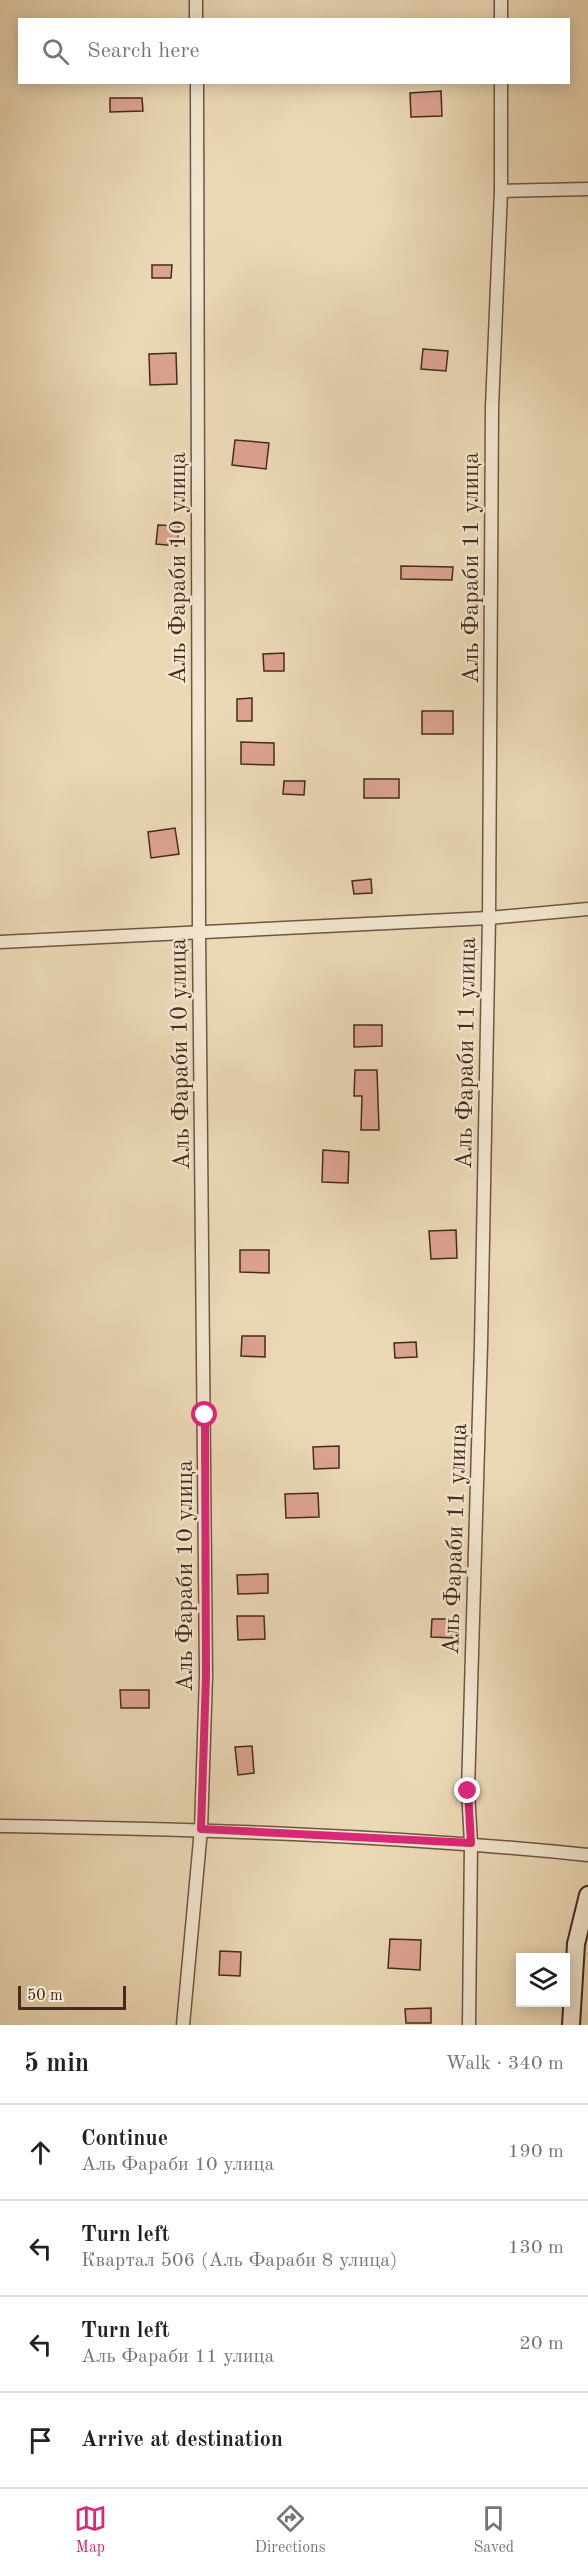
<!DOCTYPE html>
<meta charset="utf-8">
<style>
:root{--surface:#fff;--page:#f6f6f6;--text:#222;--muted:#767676;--line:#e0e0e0;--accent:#db2777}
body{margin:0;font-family:"Old Standard TT",serif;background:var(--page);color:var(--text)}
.controls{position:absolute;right:18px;bottom:18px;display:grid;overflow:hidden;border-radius:0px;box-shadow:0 3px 15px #0003}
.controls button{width:54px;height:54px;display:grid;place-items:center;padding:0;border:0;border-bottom:2px solid var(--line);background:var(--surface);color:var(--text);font:30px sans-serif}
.scale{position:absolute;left:18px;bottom:15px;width:108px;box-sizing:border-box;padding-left:6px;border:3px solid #462b1c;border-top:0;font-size:16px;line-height:21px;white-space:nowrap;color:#462b1c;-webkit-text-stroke:4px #f2e6cf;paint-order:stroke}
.stop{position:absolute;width:18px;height:18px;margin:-14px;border:4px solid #db2777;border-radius:50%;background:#fff}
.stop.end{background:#db2777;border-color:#fff;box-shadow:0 2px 6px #0008}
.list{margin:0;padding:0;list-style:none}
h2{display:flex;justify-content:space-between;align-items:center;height:78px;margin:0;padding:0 24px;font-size:26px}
h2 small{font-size:20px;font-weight:400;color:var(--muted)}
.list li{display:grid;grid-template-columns:39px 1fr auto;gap:18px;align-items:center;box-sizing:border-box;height:96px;padding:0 24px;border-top:2px solid var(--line)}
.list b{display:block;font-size:22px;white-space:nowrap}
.list p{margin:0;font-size:20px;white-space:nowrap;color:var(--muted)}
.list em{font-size:20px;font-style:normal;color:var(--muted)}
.icon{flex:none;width:33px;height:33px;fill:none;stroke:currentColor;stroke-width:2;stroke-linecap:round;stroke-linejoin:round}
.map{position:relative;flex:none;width:588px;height:2025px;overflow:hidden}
.search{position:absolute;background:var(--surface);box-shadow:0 3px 15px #0003;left:18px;right:18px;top:18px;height:66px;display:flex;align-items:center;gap:15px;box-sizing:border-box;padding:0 21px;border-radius:0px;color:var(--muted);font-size:22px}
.sheet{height:462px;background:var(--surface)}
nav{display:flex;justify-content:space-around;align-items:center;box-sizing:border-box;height:84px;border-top:2px solid var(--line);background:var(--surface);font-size:16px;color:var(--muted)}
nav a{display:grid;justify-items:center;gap:3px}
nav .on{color:var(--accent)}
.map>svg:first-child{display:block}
</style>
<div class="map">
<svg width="588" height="2025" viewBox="0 0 588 2025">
<rect width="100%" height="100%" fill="#ebd8b5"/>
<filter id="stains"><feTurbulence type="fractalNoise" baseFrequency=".00333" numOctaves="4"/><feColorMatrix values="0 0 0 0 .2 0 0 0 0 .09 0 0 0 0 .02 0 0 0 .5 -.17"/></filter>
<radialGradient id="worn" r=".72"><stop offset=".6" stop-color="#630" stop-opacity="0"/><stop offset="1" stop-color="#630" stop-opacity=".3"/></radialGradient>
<g fill="#dca391" stroke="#462b1c" stroke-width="1.5">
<path d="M 441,91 L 442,116 L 411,117 L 410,93 Z"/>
<path d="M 110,98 L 142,98 L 143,111 L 110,112 Z"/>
<path d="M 152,265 L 172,265 L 171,278 L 152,278 Z"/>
<path d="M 423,349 L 448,351 L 446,371 L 421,369 Z"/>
<path d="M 176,353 L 177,384 L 150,385 L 149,354 Z"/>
<path d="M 235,440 L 269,443 L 266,469 L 232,465 Z"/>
<path d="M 158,525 L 179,526 L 177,546 L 156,544 Z"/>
<path d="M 401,566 L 453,567 L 452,580 L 401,579 Z"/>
<path d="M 284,653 L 284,671 L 264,671 L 263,654 Z"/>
<path d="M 252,698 L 252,721 L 237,721 L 237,699 Z"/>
<rect x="422" y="711" width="31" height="23"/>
<path d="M 241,742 L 274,743 L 274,765 L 241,764 Z"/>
<rect x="364" y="779" width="35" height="19"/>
<path d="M 284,781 L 305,781 L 304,795 L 283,794 Z"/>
<path d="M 175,828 L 179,854 L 151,858 L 148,832 Z"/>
<path d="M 371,879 L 372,893 L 354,894 L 352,881 Z"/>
<path d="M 354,1025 L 382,1025 L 382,1046 L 354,1047 Z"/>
<path d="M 355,1070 L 377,1070 L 379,1130 L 361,1130 L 362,1096 L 354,1096 Z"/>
<path d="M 323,1150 L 349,1152 L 348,1183 L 322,1182 Z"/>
<path d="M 456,1230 L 457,1258 L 431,1259 L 429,1231 Z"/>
<path d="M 240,1250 L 269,1250 L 269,1273 L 240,1272 Z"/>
<path d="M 242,1336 L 265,1336 L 265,1357 L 241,1356 Z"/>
<path d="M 416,1342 L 417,1357 L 395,1358 L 394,1343 Z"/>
<path d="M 339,1446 L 339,1468 L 314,1469 L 313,1447 Z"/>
<path d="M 318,1493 L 319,1517 L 286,1518 L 285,1494 Z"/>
<path d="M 268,1574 L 268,1593 L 238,1594 L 237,1575 Z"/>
<path d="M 237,1616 L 264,1616 L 265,1639 L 238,1640 Z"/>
<path d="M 432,1619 L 457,1619 L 456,1638 L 431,1637 Z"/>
<path d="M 120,1690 L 149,1690 L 149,1708 L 121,1708 Z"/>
<path d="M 252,1746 L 254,1773 L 238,1775 L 235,1747 Z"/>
<path d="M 390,1939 L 421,1940 L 420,1970 L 388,1968 Z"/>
<path d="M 220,1951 L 241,1952 L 240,1976 L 219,1975 Z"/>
<path d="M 431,2008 L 431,2023 L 406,2023 L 405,2009 Z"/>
</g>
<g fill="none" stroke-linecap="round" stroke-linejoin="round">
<defs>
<g id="street">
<path d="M 196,0 L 196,20"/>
<path d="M 501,0 L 501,20"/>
<path d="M 501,191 L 588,189"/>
<path d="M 0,942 L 489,918 L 588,909"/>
<path d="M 0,1826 C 196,1829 392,1835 588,1855"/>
<path d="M 183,2025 L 201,1829 L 206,1676 L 199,932 L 197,82"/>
<path d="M 469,2025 L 471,1843 L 468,1791 L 481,1345 L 489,918 L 492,407 L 501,191 L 501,82"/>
</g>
<path id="secondary" d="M 571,2025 L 576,1944 L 588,1895"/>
</defs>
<use href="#street" stroke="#6f5642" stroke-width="15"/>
<use href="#secondary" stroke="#462b1c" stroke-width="20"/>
<use href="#street" stroke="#f2e6cf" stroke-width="12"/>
<use href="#secondary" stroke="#f2e6cf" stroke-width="16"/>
</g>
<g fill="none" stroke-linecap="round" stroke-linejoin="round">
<path stroke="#db2777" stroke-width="8" d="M 205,1415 L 206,1676 L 201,1829 L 471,1843 L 468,1791"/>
</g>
<g text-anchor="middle" stroke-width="5" stroke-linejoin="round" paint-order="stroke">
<g font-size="24" fill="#462b1c" stroke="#f2e6cf">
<text transform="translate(177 568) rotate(-90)" y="8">Аль Фараби 10 улица</text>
<text transform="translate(470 568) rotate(-90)" y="8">Аль Фараби 11 улица</text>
<text transform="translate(465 1053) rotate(-89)" y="8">Аль Фараби 11 улица</text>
<text transform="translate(179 1054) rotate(-91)" y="8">Аль Фараби 10 улица</text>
<text transform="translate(454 1539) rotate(-88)" y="8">Аль Фараби 11 улица</text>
<text transform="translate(184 1576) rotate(-90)" y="8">Аль Фараби 10 улица</text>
</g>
</g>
<rect width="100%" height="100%" filter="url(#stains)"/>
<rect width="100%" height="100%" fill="url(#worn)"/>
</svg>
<div class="controls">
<button><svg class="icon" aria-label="layers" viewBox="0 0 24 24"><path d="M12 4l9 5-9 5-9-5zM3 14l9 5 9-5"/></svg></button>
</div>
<div class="scale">50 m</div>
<div class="stop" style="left:205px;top:1415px"></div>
<div class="stop end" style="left:468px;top:1791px"></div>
<div class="search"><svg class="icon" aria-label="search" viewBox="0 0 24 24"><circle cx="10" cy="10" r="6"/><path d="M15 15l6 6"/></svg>Search here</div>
</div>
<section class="sheet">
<h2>5 min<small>Walk · 340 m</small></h2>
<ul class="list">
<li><svg class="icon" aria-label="ahead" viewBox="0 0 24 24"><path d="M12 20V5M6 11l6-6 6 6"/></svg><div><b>Continue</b><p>Аль Фараби 10 улица</p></div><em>190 m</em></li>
<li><svg class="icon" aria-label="left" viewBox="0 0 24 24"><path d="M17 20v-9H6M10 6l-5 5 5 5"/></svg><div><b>Turn left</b><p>Квартал 506 (Аль Фараби 8 улица)</p></div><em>130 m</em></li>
<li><svg class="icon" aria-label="left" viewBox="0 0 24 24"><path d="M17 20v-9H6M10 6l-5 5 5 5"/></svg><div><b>Turn left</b><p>Аль Фараби 11 улица</p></div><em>20 m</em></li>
<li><svg class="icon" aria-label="arrive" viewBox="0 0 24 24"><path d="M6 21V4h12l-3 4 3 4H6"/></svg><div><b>Arrive at destination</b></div></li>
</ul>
</section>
<nav>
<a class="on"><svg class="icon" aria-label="map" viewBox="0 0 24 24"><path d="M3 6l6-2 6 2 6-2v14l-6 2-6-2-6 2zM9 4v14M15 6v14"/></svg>Map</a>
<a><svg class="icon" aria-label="directions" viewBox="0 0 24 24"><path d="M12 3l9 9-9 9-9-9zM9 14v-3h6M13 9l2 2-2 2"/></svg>Directions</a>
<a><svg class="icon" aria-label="saved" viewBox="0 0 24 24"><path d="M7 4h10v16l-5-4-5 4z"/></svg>Saved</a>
</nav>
